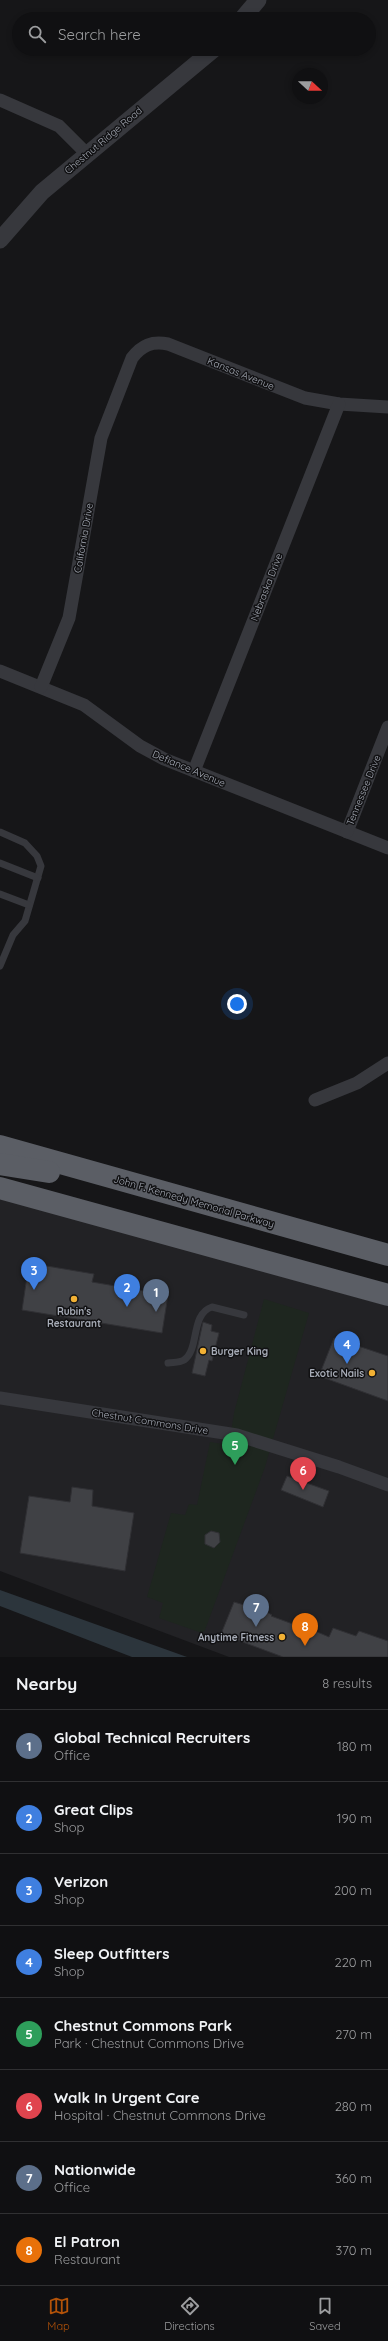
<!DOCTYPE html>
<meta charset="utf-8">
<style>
:root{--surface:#101012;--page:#19191b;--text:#f1f3f6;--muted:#9c9d9f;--line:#303032;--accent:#b45309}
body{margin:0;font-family:Quicksand,sans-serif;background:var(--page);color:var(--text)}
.compass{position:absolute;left:292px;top:68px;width:36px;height:36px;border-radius:50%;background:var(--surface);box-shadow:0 2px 6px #0003;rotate:111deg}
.you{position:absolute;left:237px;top:1004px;width:14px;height:14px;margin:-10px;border:3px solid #fff;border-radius:50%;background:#1a73e8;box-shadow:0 0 0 6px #1a73e833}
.badge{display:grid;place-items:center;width:26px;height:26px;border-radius:50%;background:var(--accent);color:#fff;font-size:13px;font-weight:700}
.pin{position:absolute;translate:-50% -33px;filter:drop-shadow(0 1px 2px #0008)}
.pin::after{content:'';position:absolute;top:21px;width:14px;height:12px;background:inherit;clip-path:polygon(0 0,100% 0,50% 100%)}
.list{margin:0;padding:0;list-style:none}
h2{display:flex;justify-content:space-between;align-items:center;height:52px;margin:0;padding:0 16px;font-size:17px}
h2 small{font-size:13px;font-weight:400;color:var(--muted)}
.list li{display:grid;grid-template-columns:26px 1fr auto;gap:12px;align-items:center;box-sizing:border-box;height:72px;padding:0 16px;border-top:1px solid var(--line)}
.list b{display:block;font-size:15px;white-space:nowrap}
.list p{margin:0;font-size:13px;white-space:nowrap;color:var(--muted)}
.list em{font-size:13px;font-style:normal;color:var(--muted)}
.icon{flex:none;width:22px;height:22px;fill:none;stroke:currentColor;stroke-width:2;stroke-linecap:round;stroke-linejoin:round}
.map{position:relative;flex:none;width:388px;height:1657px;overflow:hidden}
.search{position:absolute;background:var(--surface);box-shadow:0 2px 6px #0003;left:12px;right:12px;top:12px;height:44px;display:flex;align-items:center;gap:10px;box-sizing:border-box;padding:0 14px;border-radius:22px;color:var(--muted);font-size:15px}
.sheet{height:628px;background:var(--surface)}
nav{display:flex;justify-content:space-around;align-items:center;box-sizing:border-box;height:56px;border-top:1px solid var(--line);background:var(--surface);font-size:11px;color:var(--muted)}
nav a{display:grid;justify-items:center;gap:2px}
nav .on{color:var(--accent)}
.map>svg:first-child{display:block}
</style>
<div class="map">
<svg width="388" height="1657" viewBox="0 0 388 1657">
<rect width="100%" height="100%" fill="#161618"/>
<path fill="#222225" d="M 0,1198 L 388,1306 L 388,1657 L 229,1657 L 0,1571 Z"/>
<path fill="#1e261f" d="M 264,1299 L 309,1313 L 265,1467 L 205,1630 L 202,1633 L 159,1618 L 163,1603 L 147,1597 L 171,1513 L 185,1515 L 189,1504 L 197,1505 L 210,1442 L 229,1445 L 234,1413 Z"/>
<path fill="#2c353c" d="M 0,1590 L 187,1657 L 132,1657 L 0,1606 Z"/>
<g fill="#404145" stroke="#303034">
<path d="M 29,1263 L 94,1274 L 92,1282 L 168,1295 L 162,1333 L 22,1310 Z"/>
<path d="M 203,1322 L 212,1325 L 211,1331 L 219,1333 L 212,1361 L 209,1360 L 205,1376 L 192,1373 Z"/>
<path d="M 334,1338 L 388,1356 L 388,1401 L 319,1376 Z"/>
<path d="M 287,1476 L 329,1491 L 323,1507 L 281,1490 Z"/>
<path d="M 72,1487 L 93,1490 L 92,1506 L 134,1513 L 125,1571 L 20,1553 L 29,1496 L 70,1502 Z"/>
<path d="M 211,1531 L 219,1533 L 220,1542 L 214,1548 L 205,1544 L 205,1535 Z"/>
<path d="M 234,1602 L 265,1611 L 272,1615 L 271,1616 L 301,1627 L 301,1625 L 329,1637 L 333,1628 L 356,1636 L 359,1631 L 382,1639 L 388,1641 L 388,1657 L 283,1657 L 221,1634 Z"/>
</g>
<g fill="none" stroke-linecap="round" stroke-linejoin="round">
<g stroke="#37383d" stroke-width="7">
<path d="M 0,832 L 25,843 L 37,856 L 41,866 L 25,921 L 13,935 L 0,966"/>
<path d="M 0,863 L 38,878"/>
<path d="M 0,894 L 29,905"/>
<path d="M 168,1363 C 173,1362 179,1363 184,1360 C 200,1349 190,1314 212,1307 L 244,1315"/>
</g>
<g stroke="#37383d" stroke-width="13">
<path d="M 0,100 L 59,126 L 87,154"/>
<path d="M 0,671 L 84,705 L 140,746 L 164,759 L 388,848"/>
<path d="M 41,687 L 69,618 L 101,438 L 132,358 C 142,345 152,341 168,344 L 305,398 L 339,404 L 388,407"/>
<path d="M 194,771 L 339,404"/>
<path d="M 347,832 L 388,727"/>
<path d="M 315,1100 L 357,1083 L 388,1063"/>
<path d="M 0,1398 L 237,1435 L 339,1467 L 388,1485"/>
</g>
<g stroke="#37383d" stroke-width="17">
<path d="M 242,19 L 258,0"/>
<path d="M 0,240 L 42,192 L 214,49"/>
</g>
<g stroke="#5b5e65" stroke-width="22">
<path d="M 0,1146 L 388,1255"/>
<path d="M 0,1164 L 49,1172"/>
<path d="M 0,1188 L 388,1295"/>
</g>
</g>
<g fill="#f2b134" stroke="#111113" stroke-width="1.5">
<circle cx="74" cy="1299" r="4"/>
<circle cx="203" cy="1351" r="4"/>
<circle cx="372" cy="1373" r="4"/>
<circle cx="282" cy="1637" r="4"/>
</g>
<g text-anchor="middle" stroke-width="3" stroke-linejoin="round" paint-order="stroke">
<g font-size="10" fill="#a8adb8" stroke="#111113">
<text transform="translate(103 140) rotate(-40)" y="4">Chestnut Ridge Road</text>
<text transform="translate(241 373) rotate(22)" y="4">Kansas Avenue</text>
<text transform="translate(83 538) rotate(-80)" y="4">California Drive</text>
<text transform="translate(266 587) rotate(-69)" y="4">Nebraska Drive</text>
<text transform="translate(189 768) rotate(23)" y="4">Defiance Avenue</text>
<text transform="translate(363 790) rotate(-68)" y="4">Tennessee Drive</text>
<text transform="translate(194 1201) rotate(16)" y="4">John F. Kennedy Memorial Parkway</text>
<text transform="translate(150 1421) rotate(9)" y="4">Chestnut Commons Drive</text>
</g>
<g font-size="10" font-weight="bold" fill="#a8adb8" stroke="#111113" text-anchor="end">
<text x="74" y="1315" text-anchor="middle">Rubin's<tspan x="74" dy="12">Restaurant</tspan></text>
<text x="211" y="1355" text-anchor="start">Burger King</text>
<text x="364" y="1377">Exotic Nails</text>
<text x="274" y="1641">Anytime Fitness</text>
</g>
</g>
</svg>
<svg class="compass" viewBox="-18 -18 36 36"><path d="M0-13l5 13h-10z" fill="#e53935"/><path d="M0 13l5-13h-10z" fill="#9c9d9f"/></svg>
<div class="you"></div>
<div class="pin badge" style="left:156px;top:1312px;background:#5c6f8a">1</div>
<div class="pin badge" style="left:127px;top:1307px;background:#3f7fe0">2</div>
<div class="pin badge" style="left:34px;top:1290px;background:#3f7fe0">3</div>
<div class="pin badge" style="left:347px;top:1364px;background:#3f7fe0">4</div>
<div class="pin badge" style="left:235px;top:1465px;background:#2e9e5b">5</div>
<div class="pin badge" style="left:303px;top:1490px;background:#e0444e">6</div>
<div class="pin badge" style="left:256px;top:1627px;background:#5c6f8a">7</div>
<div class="pin badge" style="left:305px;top:1646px;background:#e8710a">8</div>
<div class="search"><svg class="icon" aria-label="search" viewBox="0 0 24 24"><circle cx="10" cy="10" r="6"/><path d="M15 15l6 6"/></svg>Search here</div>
</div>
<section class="sheet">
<h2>Nearby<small>8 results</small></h2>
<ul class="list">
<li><span class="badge" style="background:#5c6f8a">1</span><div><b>Global Technical Recruiters</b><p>Office</p></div><em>180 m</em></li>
<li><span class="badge" style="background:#3f7fe0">2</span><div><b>Great Clips</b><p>Shop</p></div><em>190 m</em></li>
<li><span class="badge" style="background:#3f7fe0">3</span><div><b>Verizon</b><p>Shop</p></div><em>200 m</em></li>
<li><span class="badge" style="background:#3f7fe0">4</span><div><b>Sleep Outfitters</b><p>Shop</p></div><em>220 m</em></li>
<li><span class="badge" style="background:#2e9e5b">5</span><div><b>Chestnut Commons Park</b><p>Park · Chestnut Commons Drive</p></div><em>270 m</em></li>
<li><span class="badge" style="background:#e0444e">6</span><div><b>Walk In Urgent Care</b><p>Hospital · Chestnut Commons Drive</p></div><em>280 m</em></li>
<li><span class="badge" style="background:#5c6f8a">7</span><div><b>Nationwide</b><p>Office</p></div><em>360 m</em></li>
<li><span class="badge" style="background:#e8710a">8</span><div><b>El Patron</b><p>Restaurant</p></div><em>370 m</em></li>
</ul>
</section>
<nav>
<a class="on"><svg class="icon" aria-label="map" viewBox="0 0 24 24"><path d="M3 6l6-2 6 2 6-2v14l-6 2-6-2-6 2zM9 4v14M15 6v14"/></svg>Map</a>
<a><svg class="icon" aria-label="directions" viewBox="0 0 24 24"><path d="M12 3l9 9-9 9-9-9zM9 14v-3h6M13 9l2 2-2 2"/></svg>Directions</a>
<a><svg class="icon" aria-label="saved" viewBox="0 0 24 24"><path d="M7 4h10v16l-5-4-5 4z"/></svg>Saved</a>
</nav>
